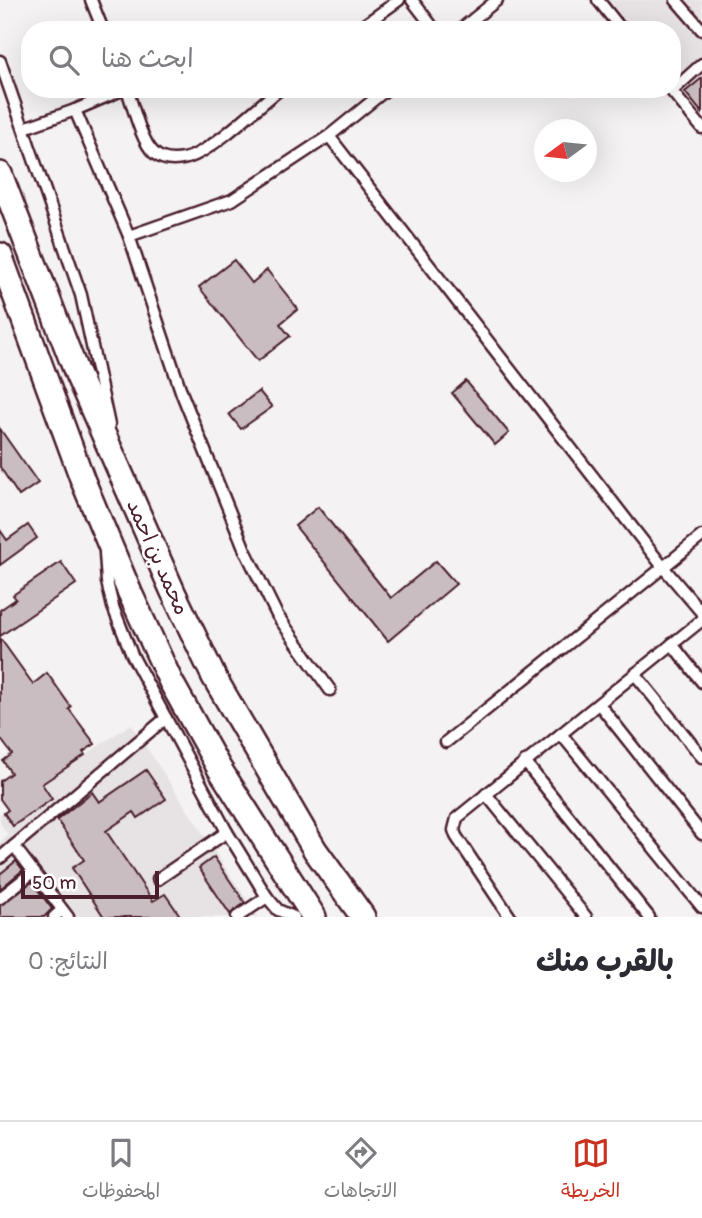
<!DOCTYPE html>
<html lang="ar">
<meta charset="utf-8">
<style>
:root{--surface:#fff;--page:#f2f2f3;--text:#2b2b33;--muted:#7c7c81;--line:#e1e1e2;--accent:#c8321e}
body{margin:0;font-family:Pangolin,"Playpen Sans Arabic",sans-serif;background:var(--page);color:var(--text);direction:rtl}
.compass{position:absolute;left:534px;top:119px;width:63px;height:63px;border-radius:50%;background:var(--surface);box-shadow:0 7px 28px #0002;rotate:255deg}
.scale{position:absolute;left:21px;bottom:18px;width:138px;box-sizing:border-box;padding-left:7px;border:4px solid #4a1f2b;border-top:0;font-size:19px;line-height:24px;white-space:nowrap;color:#4a1f2b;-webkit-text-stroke:5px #fff;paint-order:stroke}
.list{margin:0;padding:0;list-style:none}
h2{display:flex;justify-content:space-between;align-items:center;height:91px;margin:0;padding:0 28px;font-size:30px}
h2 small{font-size:23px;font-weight:400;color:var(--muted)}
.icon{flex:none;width:38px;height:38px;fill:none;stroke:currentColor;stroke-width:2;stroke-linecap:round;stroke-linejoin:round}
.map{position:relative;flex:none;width:702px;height:917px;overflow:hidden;direction:ltr}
.search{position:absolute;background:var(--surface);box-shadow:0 7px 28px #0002;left:21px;right:21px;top:21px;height:77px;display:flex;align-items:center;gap:18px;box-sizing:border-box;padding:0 24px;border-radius:28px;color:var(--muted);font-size:26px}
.sheet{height:203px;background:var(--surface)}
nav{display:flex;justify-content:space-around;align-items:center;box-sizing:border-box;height:98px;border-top:2px solid var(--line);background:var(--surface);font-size:19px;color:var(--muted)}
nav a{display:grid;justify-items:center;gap:4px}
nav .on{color:var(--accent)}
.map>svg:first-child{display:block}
</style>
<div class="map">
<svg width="702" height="917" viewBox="0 0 702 917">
<rect width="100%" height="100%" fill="#f4f2f2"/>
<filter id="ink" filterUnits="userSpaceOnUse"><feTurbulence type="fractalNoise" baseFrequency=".0143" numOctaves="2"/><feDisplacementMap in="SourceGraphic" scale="14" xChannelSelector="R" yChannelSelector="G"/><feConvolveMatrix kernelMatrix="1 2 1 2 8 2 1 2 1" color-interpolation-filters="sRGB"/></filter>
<g filter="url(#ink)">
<g fill="#e7e2e3">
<path d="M 608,0 L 702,0 L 702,117 L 672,80 L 672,30 L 632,30 Z"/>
<path d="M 131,724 L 258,917 L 0,917 L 0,842 L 8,835 L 0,823 L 0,814 Z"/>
</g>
<g fill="#cabdc1" stroke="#4a1f2b" stroke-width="2">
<path d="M 702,78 L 702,113 L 685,92 Z"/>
<path d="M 234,260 L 252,283 L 267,270 L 298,309 L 280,324 L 290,336 L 258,361 L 199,287 Z"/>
<path d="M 466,381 L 509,433 L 495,445 L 452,393 Z"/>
<path d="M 259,391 L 272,407 L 241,429 L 229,414 Z"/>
<path d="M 0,429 L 38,483 L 19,496 L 0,467 Z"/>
<path d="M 318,507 L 391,598 L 436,561 L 456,584 L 388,641 L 295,526 Z"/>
<path d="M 28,525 L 37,538 L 0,565 L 0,530 L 7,540 Z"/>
<path d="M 61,562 L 76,584 L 0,636 L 0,610 L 16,599 L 13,595 Z"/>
<path d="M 0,638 L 33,684 L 47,673 L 71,707 L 69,709 L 95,744 L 83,752 L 85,755 L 42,784 L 52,799 L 13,826 L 4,813 L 8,810 L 0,799 L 0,781 L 11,773 L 3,761 L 12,754 L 0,738 Z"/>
<path d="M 146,770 L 166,799 L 138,818 L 134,812 L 106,831 L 153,901 L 165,894 L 181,917 L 104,917 L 72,868 L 84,860 L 57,820 L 92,792 L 99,802 Z"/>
<path d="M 214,857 L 245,903 L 230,914 L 199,868 Z"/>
<path d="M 16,861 L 23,870 L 0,889 L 0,874 Z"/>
<path d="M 32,882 L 52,909 L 44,917 L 0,917 L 0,905 Z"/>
</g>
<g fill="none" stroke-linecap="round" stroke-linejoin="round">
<defs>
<g id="service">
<path d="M 91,0 L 103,30"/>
<path d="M 412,0 L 435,30"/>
<path d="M 598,0 L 622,30"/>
<path d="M 676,0 L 702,30"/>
<path d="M 357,30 L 399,0"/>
<path d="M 460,30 L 497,0"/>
<path d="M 0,61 L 81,295 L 109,425"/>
<path d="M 127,89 C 133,106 141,141 154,153 C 165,163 182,161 195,155 C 220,143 256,108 280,89"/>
<path d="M 387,89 L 329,136 L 663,567 L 702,613"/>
<path d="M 670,89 L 702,128"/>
<path d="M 672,91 L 702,64"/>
<path d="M 75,110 L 124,89"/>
<path d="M 24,128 L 75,110 L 129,236 L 182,394 L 245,550 L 277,615 L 330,690"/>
<path d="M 129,236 L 232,200 L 329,136"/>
<path d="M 105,553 L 107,582 L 113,607 L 132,655 L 227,832 L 267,897 L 278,910 L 294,917"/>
<path d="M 672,644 L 702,682"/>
<path d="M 635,674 L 702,757"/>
<path d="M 599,704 L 702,834"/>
<path d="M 561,734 L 702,907"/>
<path d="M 446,742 L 702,536"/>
<path d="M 525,762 L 649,917"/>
<path d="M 486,794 L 586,917"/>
<path d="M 0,858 L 14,846"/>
<path d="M 158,879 L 227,832"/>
<path d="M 0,898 L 33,872"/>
<path d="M 54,917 L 62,910"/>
<path d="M 68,917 L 14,846 L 166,718"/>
<path d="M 237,917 L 267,897"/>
<path d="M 510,917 L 456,836 L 454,830 L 457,818 L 702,620"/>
</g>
<g id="tertiary">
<path d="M 0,174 L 77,374 L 173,592 L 214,677 L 315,850 L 363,917"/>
<path d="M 0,255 L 83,481 L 130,593 L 171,682 L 219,768 L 314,917"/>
</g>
</defs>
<use href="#service" stroke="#4a1f2b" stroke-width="15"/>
<use href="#tertiary" stroke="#4a1f2b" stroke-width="28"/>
<use href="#service" stroke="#fff" stroke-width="10"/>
<use href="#tertiary" stroke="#fff" stroke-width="23"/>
</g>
</g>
<g text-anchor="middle" stroke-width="5" stroke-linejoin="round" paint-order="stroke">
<g font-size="21" fill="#4a1f2b" stroke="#fff">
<text transform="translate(158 557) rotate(66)" y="7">محمد بن احمد</text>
</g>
</g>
</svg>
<svg class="compass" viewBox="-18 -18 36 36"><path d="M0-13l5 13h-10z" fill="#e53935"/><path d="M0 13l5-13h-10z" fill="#7c7c81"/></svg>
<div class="scale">50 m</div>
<div class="search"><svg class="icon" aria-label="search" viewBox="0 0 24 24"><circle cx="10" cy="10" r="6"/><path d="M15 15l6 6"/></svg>ابحث هنا</div>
</div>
<section class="sheet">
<h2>بالقرب منك<small>النتائج: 0</small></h2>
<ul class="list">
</ul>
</section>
<nav>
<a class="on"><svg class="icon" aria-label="map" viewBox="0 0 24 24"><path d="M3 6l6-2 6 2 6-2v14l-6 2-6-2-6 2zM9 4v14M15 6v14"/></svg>الخريطة</a>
<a><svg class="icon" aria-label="directions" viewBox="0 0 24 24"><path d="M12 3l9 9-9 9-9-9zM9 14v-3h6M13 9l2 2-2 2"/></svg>الاتجاهات</a>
<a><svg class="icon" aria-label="saved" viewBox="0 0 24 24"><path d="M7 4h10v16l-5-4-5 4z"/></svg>المحفوظات</a>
</nav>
